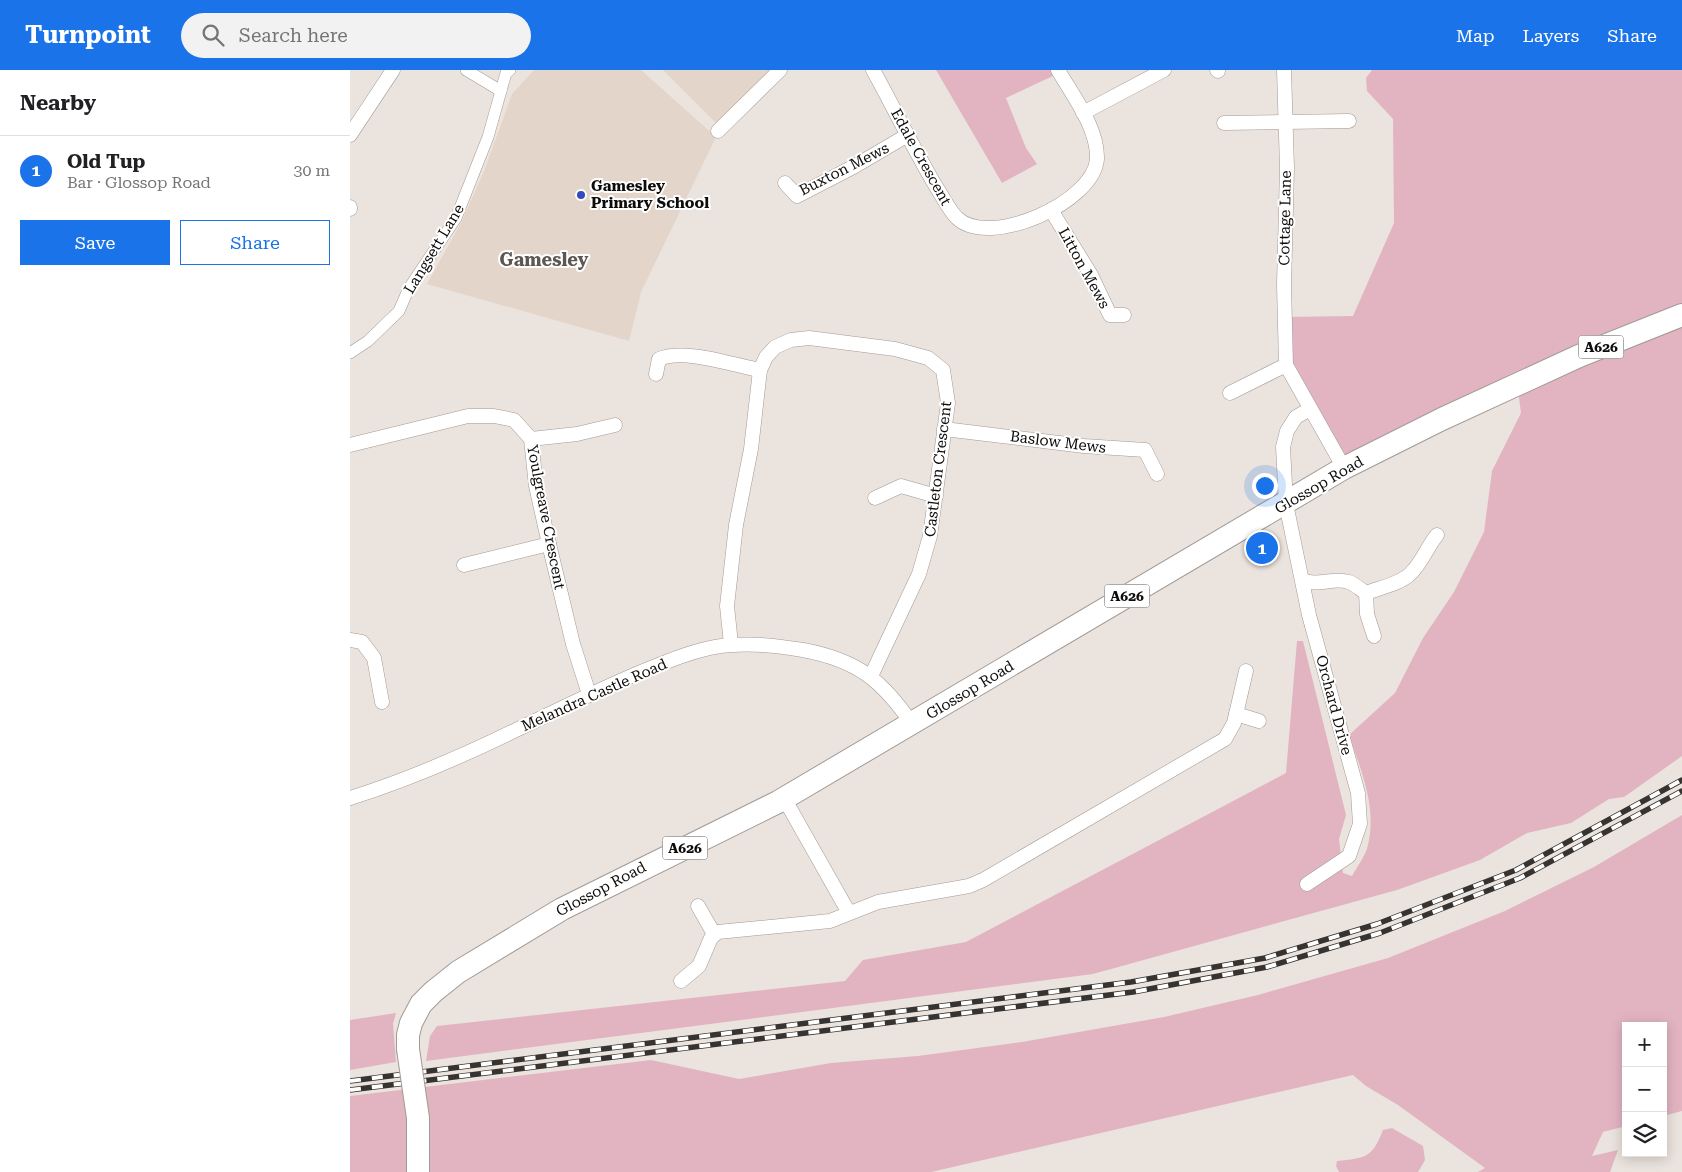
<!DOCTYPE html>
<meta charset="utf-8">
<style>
:root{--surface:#fff;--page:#f2f2f2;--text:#202124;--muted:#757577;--line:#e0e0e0;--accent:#1a73e8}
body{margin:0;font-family:"Roboto Serif",serif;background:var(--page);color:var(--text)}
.controls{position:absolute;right:15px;bottom:15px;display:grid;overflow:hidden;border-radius:0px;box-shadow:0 2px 12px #0003}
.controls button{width:45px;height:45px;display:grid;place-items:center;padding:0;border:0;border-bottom:1px solid var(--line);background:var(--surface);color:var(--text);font:25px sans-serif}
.you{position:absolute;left:914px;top:415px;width:18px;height:18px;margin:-12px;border:4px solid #fff;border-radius:50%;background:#1a73e8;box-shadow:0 0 0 8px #1a73e833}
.badge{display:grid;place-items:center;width:32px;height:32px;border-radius:50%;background:var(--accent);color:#fff;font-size:16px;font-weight:700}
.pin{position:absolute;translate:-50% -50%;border:2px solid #fff;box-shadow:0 1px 5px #0006}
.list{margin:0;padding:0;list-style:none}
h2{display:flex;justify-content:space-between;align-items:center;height:65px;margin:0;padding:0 20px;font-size:21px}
h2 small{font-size:16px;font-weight:400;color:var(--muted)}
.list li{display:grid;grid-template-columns:32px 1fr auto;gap:15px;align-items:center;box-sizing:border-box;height:70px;padding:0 20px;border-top:1px solid var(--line)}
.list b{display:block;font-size:19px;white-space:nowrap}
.list p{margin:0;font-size:16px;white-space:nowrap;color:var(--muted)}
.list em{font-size:16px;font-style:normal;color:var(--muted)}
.actions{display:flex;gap:10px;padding:15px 20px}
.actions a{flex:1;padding:11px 0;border:1px solid var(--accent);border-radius:0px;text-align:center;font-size:18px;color:var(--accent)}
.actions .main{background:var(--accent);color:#fff}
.icon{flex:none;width:28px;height:28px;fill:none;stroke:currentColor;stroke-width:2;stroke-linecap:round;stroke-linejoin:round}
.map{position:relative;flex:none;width:1332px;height:1102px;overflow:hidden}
header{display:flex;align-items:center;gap:30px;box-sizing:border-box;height:70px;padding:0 25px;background:var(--accent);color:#fff}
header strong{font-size:24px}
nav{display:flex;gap:28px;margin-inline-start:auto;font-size:18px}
.search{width:350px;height:45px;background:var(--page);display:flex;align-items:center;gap:12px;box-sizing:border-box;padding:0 18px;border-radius:28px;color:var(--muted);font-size:19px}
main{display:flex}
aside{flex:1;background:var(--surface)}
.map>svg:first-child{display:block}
</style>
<header>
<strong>Turnpoint</strong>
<div class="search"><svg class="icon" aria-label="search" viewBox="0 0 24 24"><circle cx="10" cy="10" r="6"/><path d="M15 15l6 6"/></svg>Search here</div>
<nav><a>Map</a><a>Layers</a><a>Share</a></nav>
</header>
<main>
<aside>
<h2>Nearby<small></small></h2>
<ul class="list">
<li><span class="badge">1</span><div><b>Old Tup</b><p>Bar · Glossop Road</p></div><em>30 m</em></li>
</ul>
<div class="actions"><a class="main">Save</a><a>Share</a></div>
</aside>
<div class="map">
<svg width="1332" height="1102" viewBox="0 0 1332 1102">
<rect width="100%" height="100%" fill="#ebe3dd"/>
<g fill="#e4d5ca">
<path d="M 184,0 L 291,0 L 366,67 L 291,222 L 279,271 L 77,214 L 112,151 L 135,99 L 162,24 Z"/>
<path d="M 313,0 L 420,0 L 366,53 Z"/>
</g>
<g fill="#e2b4c1">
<path d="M 586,0 L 703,0 L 705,5 L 656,28 L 676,78 L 687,94 L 652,113 Z"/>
<path d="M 1022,0 L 1332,0 L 1332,686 L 1274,727 L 1259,729 L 1221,753 L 1177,763 L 1130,790 L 1047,820 L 743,904 L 76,991 L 80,966 L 87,956 L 495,911 L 513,890 L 616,872 L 936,703 L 947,571 L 953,571 L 996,745 L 989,769 L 993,803 L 1002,806 C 1007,797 1016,785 1018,775 C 1027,737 1011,700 999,665 L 1045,623 L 1073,568 L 1104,522 L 1134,462 L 1142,401 L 1171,343 L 1168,320 L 995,394 L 939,293 L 938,247 L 1003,246 L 1044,153 L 1043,49 L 1017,21 L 1016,8 Z"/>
<path d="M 1332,745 L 1332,1041 L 1313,1046 L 1313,956 L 1276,956 L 1276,1056 L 1253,1062 L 1242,1086 L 1268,1080 L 1260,1102 L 1128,1102 L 1135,1098 L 1048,1035 L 1016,1016 L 1003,1005 L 581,1102 L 0,1102 L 0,1026 L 301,990 L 389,1009 L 481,993 L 568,986 L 672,972 L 814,947 L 908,925 L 1038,888 L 1155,841 L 1244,797 Z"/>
<path d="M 46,943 L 43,954 L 46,992 L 0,1000 L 0,950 Z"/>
<path d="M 1042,1058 L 1073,1076 L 1075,1090 L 1068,1102 L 989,1102 L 986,1096 L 987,1091 C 1016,1088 1022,1088 1033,1060 Z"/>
</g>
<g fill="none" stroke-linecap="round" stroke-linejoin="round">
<defs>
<g id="pedestrian">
<path d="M 116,0 L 151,21"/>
<path d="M 0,283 L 18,271 L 49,241 L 59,218 L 106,148 L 138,67 L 156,3 L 160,0"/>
</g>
<g id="minor">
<path d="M 523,0 C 546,41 565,83 590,123 C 595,131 600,141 607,148 C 640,179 744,132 747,89 C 748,58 723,26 708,0"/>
<path d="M 867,0 L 868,1"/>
<path d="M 934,0 L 937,98 L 934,215 L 936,295 L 994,398"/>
<path d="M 733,43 L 814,0"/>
<path d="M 874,53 L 999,51"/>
<path d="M 368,61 L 430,0"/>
<path d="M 0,65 L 43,0"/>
<path d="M 435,113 L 447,126 L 505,96 L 556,66"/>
<path d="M 0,137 L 0,139"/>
<path d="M 701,140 L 741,205 L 760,245 L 774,245"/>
<path d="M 306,304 L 309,289 C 334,278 383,295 410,300"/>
<path d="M 880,323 L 936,295"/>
<path d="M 594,359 L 734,376 L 795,380 L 807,404"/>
<path d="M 181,369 L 227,364 L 265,355"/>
<path d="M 0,375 L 118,346 L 144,346 L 164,350 L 181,369 L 186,416 L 199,474 L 223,574 L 239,624"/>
<path d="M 525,428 L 551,416 L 586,426"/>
<path d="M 114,495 L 199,474"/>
<path d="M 953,511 C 970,516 984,507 999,512 C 1005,514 1011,520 1016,523 C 1029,518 1050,514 1060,504 C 1072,493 1077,477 1087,465"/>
<path d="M 1016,523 L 1017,544 L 1024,566"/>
<path d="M 0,570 L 12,572 L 24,588 L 32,632"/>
<path d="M 381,574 L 377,536 L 386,455 L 401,379 L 410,300 L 416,287 L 425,277 L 441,270 L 459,268 L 545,279 L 578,288 L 593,300 L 598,333 L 580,466 L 569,504 L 521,606"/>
<path d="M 886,644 L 909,651"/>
<path d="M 0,728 C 58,710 113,686 168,659 C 217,636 265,611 316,592 C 336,584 360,576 382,575 C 405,573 430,576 453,580 C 507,590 532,610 562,654"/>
<path d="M 434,728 L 499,843"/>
<path d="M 957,814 L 999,786 L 1010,754 L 1008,723 L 959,545 L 936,434 L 933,377 L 937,361 L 946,347 L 960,339"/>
<path d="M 348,836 L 364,864"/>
<path d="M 331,911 L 349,896 L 361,868 L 368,862 L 480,851 L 528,832 L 619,816 L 633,810 L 875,669 L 884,653 L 896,601"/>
</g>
<path id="primary" d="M 58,979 L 58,965 L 61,953 L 71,934 L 83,922 L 108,902 L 212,839 L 428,732 L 994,398 L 1092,349 L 1229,286 L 1332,245"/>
</defs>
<use href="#pedestrian" stroke="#a29a95" stroke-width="12"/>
<use href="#minor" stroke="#a29a95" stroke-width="15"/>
<use href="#primary" stroke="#a29a95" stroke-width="24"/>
<use href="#pedestrian" stroke="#fff" stroke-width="11"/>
<use href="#minor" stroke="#fff" stroke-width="14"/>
<use href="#primary" stroke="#fff" stroke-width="22"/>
<defs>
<g id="rail">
<path d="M 0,1011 L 781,912 L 915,888 L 1027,854 L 1166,800 L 1332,710"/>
<path d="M 0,1020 L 783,922 L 917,897 L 1030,863 L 1170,808 L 1332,721"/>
</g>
</defs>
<use href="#rail" stroke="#363330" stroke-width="5.5"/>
<use href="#rail" stroke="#fff" stroke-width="4" stroke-dasharray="11" stroke-linecap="butt"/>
<defs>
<path id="primary-bridge" d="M 58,979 L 68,1048 L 68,1102"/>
</defs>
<use href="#primary-bridge" stroke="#a29a95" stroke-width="24" stroke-linecap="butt"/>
<use href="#primary-bridge" stroke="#fff" stroke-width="22"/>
</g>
<circle fill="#364abc" stroke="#fff" stroke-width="2" cx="231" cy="125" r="5"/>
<g text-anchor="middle" stroke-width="4" stroke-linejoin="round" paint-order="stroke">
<g fill="#fff" stroke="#565554" stroke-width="1">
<rect x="1228.5" y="265.5" width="45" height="23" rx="4"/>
<rect x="754.5" y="514.5" width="45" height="23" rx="4"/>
<rect x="312.5" y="766.5" width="45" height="23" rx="4"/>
</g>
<g font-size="14" font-weight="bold" fill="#0e0c0a">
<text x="1251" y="282">A626</text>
<text x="777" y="531">A626</text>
<text x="335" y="783">A626</text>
</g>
<g font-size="15" fill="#0e0c0a" stroke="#fff">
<text transform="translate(571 87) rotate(61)" y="5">Edale Crescent</text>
<text transform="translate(494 99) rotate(-27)" y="5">Buxton Mews</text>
<text transform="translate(935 148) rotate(-89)" y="5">Cottage Lane</text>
<text transform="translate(84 179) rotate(-59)" y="5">Langsett Lane</text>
<text transform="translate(734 198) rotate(61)" y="5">Litton Mews</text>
<text transform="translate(708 372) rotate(7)" y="5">Baslow Mews</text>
<text transform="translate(588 399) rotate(-83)" y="5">Castleton Crescent</text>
<text transform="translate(969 415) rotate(-30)" y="5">Glossop Road</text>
<text transform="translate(196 447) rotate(79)" y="5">Youlgreave Crescent</text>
<text transform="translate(620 620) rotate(-31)" y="5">Glossop Road</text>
<text transform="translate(244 625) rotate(-24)" y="5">Melandra Castle Road</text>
<text transform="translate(984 635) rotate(75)" y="5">Orchard Drive</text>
<text transform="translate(251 819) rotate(-28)" y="5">Glossop Road</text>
</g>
<g font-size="15" font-weight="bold" fill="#0e0c0a" stroke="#fff" text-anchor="start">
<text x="241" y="121">Gamesley<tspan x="241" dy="17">Primary School</tspan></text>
</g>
<g font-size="18" font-weight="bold" fill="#5d5651" stroke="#fff">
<text x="194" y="196">Gamesley</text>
</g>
</g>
</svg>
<div class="controls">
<button>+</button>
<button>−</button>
<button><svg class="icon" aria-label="layers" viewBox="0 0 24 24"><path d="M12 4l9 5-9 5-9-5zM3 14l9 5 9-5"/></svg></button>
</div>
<div class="you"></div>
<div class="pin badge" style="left:912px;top:478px">1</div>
</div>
</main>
